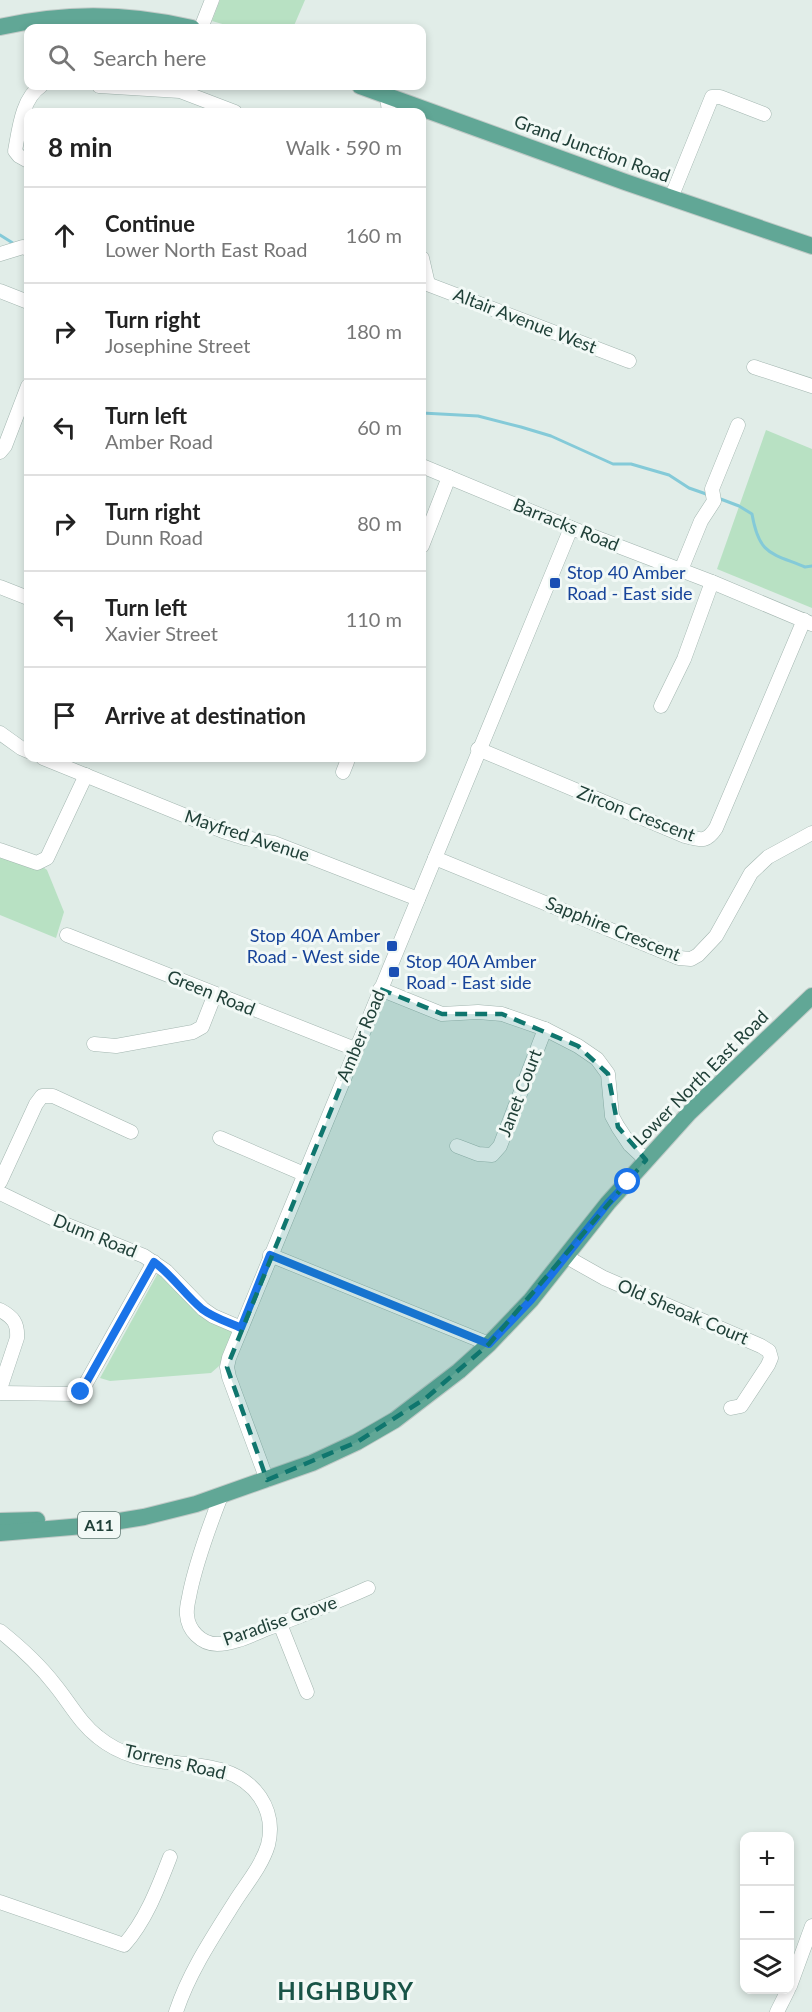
<!DOCTYPE html>
<meta charset="utf-8">
<style>
:root{--surface:#fff;--page:#f6f6f6;--text:#222;--muted:#767676;--line:#e0e0e0}
body{margin:0;font-family:Lato,sans-serif;background:var(--page);color:var(--text)}
.controls{position:absolute;right:18px;bottom:18px;display:grid;overflow:hidden;border-radius:12px;box-shadow:0 3px 9px #0003}
.controls button{width:54px;height:54px;display:grid;place-items:center;padding:0;border:0;border-bottom:2px solid var(--line);background:var(--surface);color:var(--text);font:30px sans-serif}
.stop{position:absolute;width:18px;height:18px;margin:-14px;border:4px solid #1a73e8;border-radius:50%;background:#fff}
.stop.end{background:#1a73e8;border-color:#fff;box-shadow:0 2px 6px #0008}
.list{margin:0;padding:0;list-style:none}
h2{display:flex;justify-content:space-between;align-items:center;height:78px;margin:0;padding:0 24px;font-size:26px}
h2 small{font-size:20px;font-weight:400;color:var(--muted)}
.list li{display:grid;grid-template-columns:39px 1fr auto;gap:18px;align-items:center;box-sizing:border-box;height:96px;padding:0 24px;border-top:2px solid var(--line)}
.list b{display:block;font-size:22px;white-space:nowrap}
.list p{margin:0;font-size:20px;white-space:nowrap;color:var(--muted)}
.list em{font-size:20px;font-style:normal;color:var(--muted)}
.icon{flex:none;width:33px;height:33px;fill:none;stroke:currentColor;stroke-width:2;stroke-linecap:round;stroke-linejoin:round}
.map{position:relative;flex:none;width:812px;height:2012px;overflow:hidden}
.search{position:absolute;background:var(--surface);box-shadow:0 3px 9px #0003;left:24px;top:24px;width:402px;height:66px;display:flex;align-items:center;gap:15px;box-sizing:border-box;padding:0 21px;border-radius:12px;color:var(--muted);font-size:22px}
.panel{position:absolute;background:var(--surface);box-shadow:0 3px 9px #0003;left:24px;top:108px;width:402px;height:654px;border-radius:12px}
.map>svg:first-child{display:block}
</style>
<div class="map">
<svg width="812" height="2012" viewBox="0 0 812 2012">
<rect width="100%" height="100%" fill="#e1ede8"/>
<g fill="#b8e1c3">
<path d="M 220,0 L 305,0 L 293,28 L 236,28 L 212,21 Z"/>
<path d="M 766,430 L 812,449 L 812,608 L 717,569 Z"/>
<path d="M 0,854 L 37,863 L 47,870 L 64,912 L 56,938 L 0,915 Z"/>
<path d="M 158,1273 L 231,1324 L 237,1337 L 219,1366 L 211,1373 L 110,1381 L 100,1378 Z"/>
</g>
<g fill="none" stroke-linecap="round" stroke-linejoin="round">
<g stroke="#84cad8" stroke-width="3">
<path d="M 0,235 L 16,245"/>
<path d="M 422,413 L 478,416 L 521,427 L 551,436 L 613,464 L 631,464 L 669,475 L 689,488 L 709,495"/>
<path d="M 718,498 L 739,506 L 752,514 C 759,555 771,553 805,567 L 812,566"/>
</g>
<defs>
<g id="minor">
<path d="M 201,28 L 212,0"/>
<path d="M 99,86 L 180,91 L 235,112"/>
<path d="M 387,96 L 389,112"/>
<path d="M 28,161 L 19,156 L 15,151 C 19,130 22,98 41,86"/>
<path d="M 671,198 L 712,97 L 720,97 L 764,114"/>
<path d="M 0,254 L 23,247 L 28,249"/>
<path d="M 422,258 L 428,284"/>
<path d="M 422,282 L 629,361"/>
<path d="M 0,291 L 28,302"/>
<path d="M 754,367 L 812,386"/>
<path d="M 0,452 L 5,446 L 28,386"/>
<path d="M 422,466 L 571,528 L 712,582 L 812,624"/>
<path d="M 422,546 L 449,477"/>
<path d="M 681,570 L 701,521 L 714,501 L 712,489 L 738,425"/>
<path d="M 0,587 L 28,598"/>
<path d="M 661,706 L 684,659 L 712,582"/>
<path d="M 0,733 L 21,748 L 28,751"/>
<path d="M 478,749 L 685,836 C 701,840 706,843 716,828 L 804,620"/>
<path d="M 43,758 L 223,831 L 245,838 L 274,843 L 418,899"/>
<path d="M 343,772 L 347,762 L 345,758"/>
<path d="M 0,850 L 37,863 L 47,858 L 86,775"/>
<path d="M 435,858 L 679,958 L 691,959 L 698,955 L 716,936 L 751,873 L 768,857 L 812,833"/>
<path d="M 67,935 L 355,1049"/>
<path d="M 380,989 L 442,1014 L 478,1012 L 502,1014 L 545,1029 L 578,1046 L 597,1059 L 608,1074 L 612,1116 L 618,1127 L 630,1145 L 646,1160"/>
<path d="M 94,1044 L 116,1046 L 193,1032 L 202,1027 L 215,994"/>
<path d="M 220,1138 L 304,1174"/>
<path d="M 457,1146 L 478,1154 L 492,1155 L 500,1146 L 545,1029"/>
<path d="M 0,1182 L 36,1104 L 42,1096 L 53,1096 L 131,1132"/>
<path d="M 0,1193 L 62,1223 L 144,1256 L 166,1271 L 203,1309 L 213,1316 L 241,1328"/>
<path d="M 270,1255 L 489,1344"/>
<path d="M 565,1256 L 604,1278 L 761,1346 L 769,1351 L 771,1358 L 768,1365 L 741,1406 L 731,1408"/>
<path d="M 0,1310 C 13,1317 18,1323 17,1338 L 0,1389"/>
<path d="M 0,1393 L 75,1394 L 81,1392 L 154,1262"/>
<path d="M 267,1480 L 229,1377 L 227,1367 L 229,1358 L 571,528"/>
<path d="M 221,1496 C 209,1527 197,1559 190,1592 C 189,1599 186,1607 187,1615 C 188,1630 201,1644 217,1644 C 235,1644 253,1634 269,1628 C 302,1615 335,1603 368,1588"/>
<path d="M 280,1624 L 307,1692"/>
<path d="M 0,1631 C 20,1647 39,1664 55,1685 C 69,1702 80,1723 98,1737 C 109,1746 121,1752 134,1756 C 176,1769 232,1756 260,1797 C 270,1812 272,1829 268,1845 C 262,1865 247,1883 236,1900 C 214,1935 189,1972 176,2012"/>
<path d="M 0,1902 L 124,1945 C 146,1920 158,1888 170,1857"/>
<path d="M 790,1986 L 812,1926"/>
<path d="M 777,2012 L 788,1990"/>
</g>
<g id="major">
<path d="M 0,27 C 64,12 129,13 192,28"/>
<path d="M 360,86 L 625,182 L 812,246"/>
<path d="M 0,1521 L 37,1520"/>
<path d="M 0,1533 L 95,1525 L 144,1517 L 196,1504 L 312,1463 L 357,1442 L 395,1420 L 459,1371 L 489,1344 L 531,1300 L 608,1203 L 689,1113 L 812,996"/>
</g>
</defs>
<use href="#minor" stroke="#a3b6b0" stroke-width="15"/>
<use href="#major" stroke="#c1cac7" stroke-width="18"/>
<use href="#minor" stroke="#fff" stroke-width="14"/>
<use href="#major" stroke="#61a796" stroke-width="16"/>
</g>
<g fill="none" stroke-linecap="round" stroke-linejoin="round">
<path stroke="#1a73e8" stroke-width="8" d="M 81,1392 L 154,1262 C 172,1275 185,1295 202,1309 C 214,1318 228,1322 241,1328 L 270,1255 L 489,1344 L 531,1300 L 608,1203 L 628,1182"/>
</g>
<path fill="#0f766e" fill-opacity="0.2" stroke="#0f766e" stroke-width="4.5" stroke-dasharray="12 8" stroke-linejoin="round" d="M 380,989 L 442,1014 L 502,1014 L 578,1046 L 608,1074 L 618,1127 L 646,1160 L 489,1344 L 426,1398 L 357,1442 L 267,1480 L 227,1367 Z"/>
<g fill="#1a4fb4" stroke="#f2f9f6" stroke-width="2">
<rect x="549" y="577" width="12" height="12" rx="3"/>
<rect x="386" y="940" width="12" height="12" rx="3"/>
<rect x="388" y="966" width="12" height="12" rx="3"/>
</g>
<g text-anchor="middle" stroke-width="6" stroke-linejoin="round" paint-order="stroke">
<rect fill="#f2f9f6" stroke="#5f7871" stroke-width="1.5" x="78" y="1512" width="42" height="26" rx="4.5"/>
<g font-size="16" font-weight="bold" fill="#204038">
<text x="99" y="1531">A11</text>
</g>
<g font-size="18" fill="#204038" stroke="#f2f9f6">
<text transform="translate(592 149) rotate(20)" y="6">Grand Junction Road</text>
<text transform="translate(525 321) rotate(21)" y="6">Altair Avenue West</text>
<text transform="translate(566 525) rotate(22)" y="6">Barracks Road</text>
<text transform="translate(636 814) rotate(21)" y="6">Zircon Crescent</text>
<text transform="translate(247 836) rotate(18)" y="6">Mayfred Avenue</text>
<text transform="translate(613 929) rotate(22)" y="6">Sapphire Crescent</text>
<text transform="translate(211 993) rotate(22)" y="6">Green Road</text>
<text transform="translate(361 1036) rotate(-67)" y="6">Amber Road</text>
<text transform="translate(701 1078) rotate(-45)" y="6">Lower North East Road</text>
<text transform="translate(520 1093) rotate(-69)" y="6">Janet Court</text>
<text transform="translate(95 1236) rotate(22)" y="6">Dunn Road</text>
<text transform="translate(683 1312) rotate(23)" y="6">Old Sheoak Court</text>
<text transform="translate(280 1621) rotate(-19)" y="6">Paradise Grove</text>
<text transform="translate(175 1762) rotate(13)" y="6">Torrens Road</text>
</g>
<g font-size="18" fill="#164399" stroke="#f2f9f6" text-anchor="start">
<text x="567" y="579">Stop 40 Amber<tspan x="567" dy="21">Road - East side</tspan></text>
<text x="380" y="942" text-anchor="end">Stop 40A Amber<tspan x="380" dy="21">Road - West side</tspan></text>
<text x="406" y="968">Stop 40A Amber<tspan x="406" dy="21">Road - East side</tspan></text>
</g>
<g font-size="24" font-weight="bold" letter-spacing="1.5" fill="#195447" stroke="#f2f9f6">
<text x="346" y="2000">HIGHBURY</text>
</g>
</g>
</svg>
<div class="controls">
<button>+</button>
<button>−</button>
<button><svg class="icon" aria-label="layers" viewBox="0 0 24 24"><path d="M12 4l9 5-9 5-9-5zM3 14l9 5 9-5"/></svg></button>
</div>
<div class="stop" style="left:628px;top:1182px"></div>
<div class="stop end" style="left:81px;top:1392px"></div>
<div class="search"><svg class="icon" aria-label="search" viewBox="0 0 24 24"><circle cx="10" cy="10" r="6"/><path d="M15 15l6 6"/></svg>Search here</div>
<section class="panel">
<h2>8 min<small>Walk · 590 m</small></h2>
<ul class="list">
<li><svg class="icon" aria-label="ahead" viewBox="0 0 24 24"><path d="M12 20V5M6 11l6-6 6 6"/></svg><div><b>Continue</b><p>Lower North East Road</p></div><em>160 m</em></li>
<li><svg class="icon" aria-label="right" viewBox="0 0 24 24"><path d="M7 20v-9h11M14 6l5 5-5 5"/></svg><div><b>Turn right</b><p>Josephine Street</p></div><em>180 m</em></li>
<li><svg class="icon" aria-label="left" viewBox="0 0 24 24"><path d="M17 20v-9H6M10 6l-5 5 5 5"/></svg><div><b>Turn left</b><p>Amber Road</p></div><em>60 m</em></li>
<li><svg class="icon" aria-label="right" viewBox="0 0 24 24"><path d="M7 20v-9h11M14 6l5 5-5 5"/></svg><div><b>Turn right</b><p>Dunn Road</p></div><em>80 m</em></li>
<li><svg class="icon" aria-label="left" viewBox="0 0 24 24"><path d="M17 20v-9H6M10 6l-5 5 5 5"/></svg><div><b>Turn left</b><p>Xavier Street</p></div><em>110 m</em></li>
<li><svg class="icon" aria-label="arrive" viewBox="0 0 24 24"><path d="M6 21V4h12l-3 4 3 4H6"/></svg><div><b>Arrive at destination</b></div></li>
</ul>
</section>
</div>
